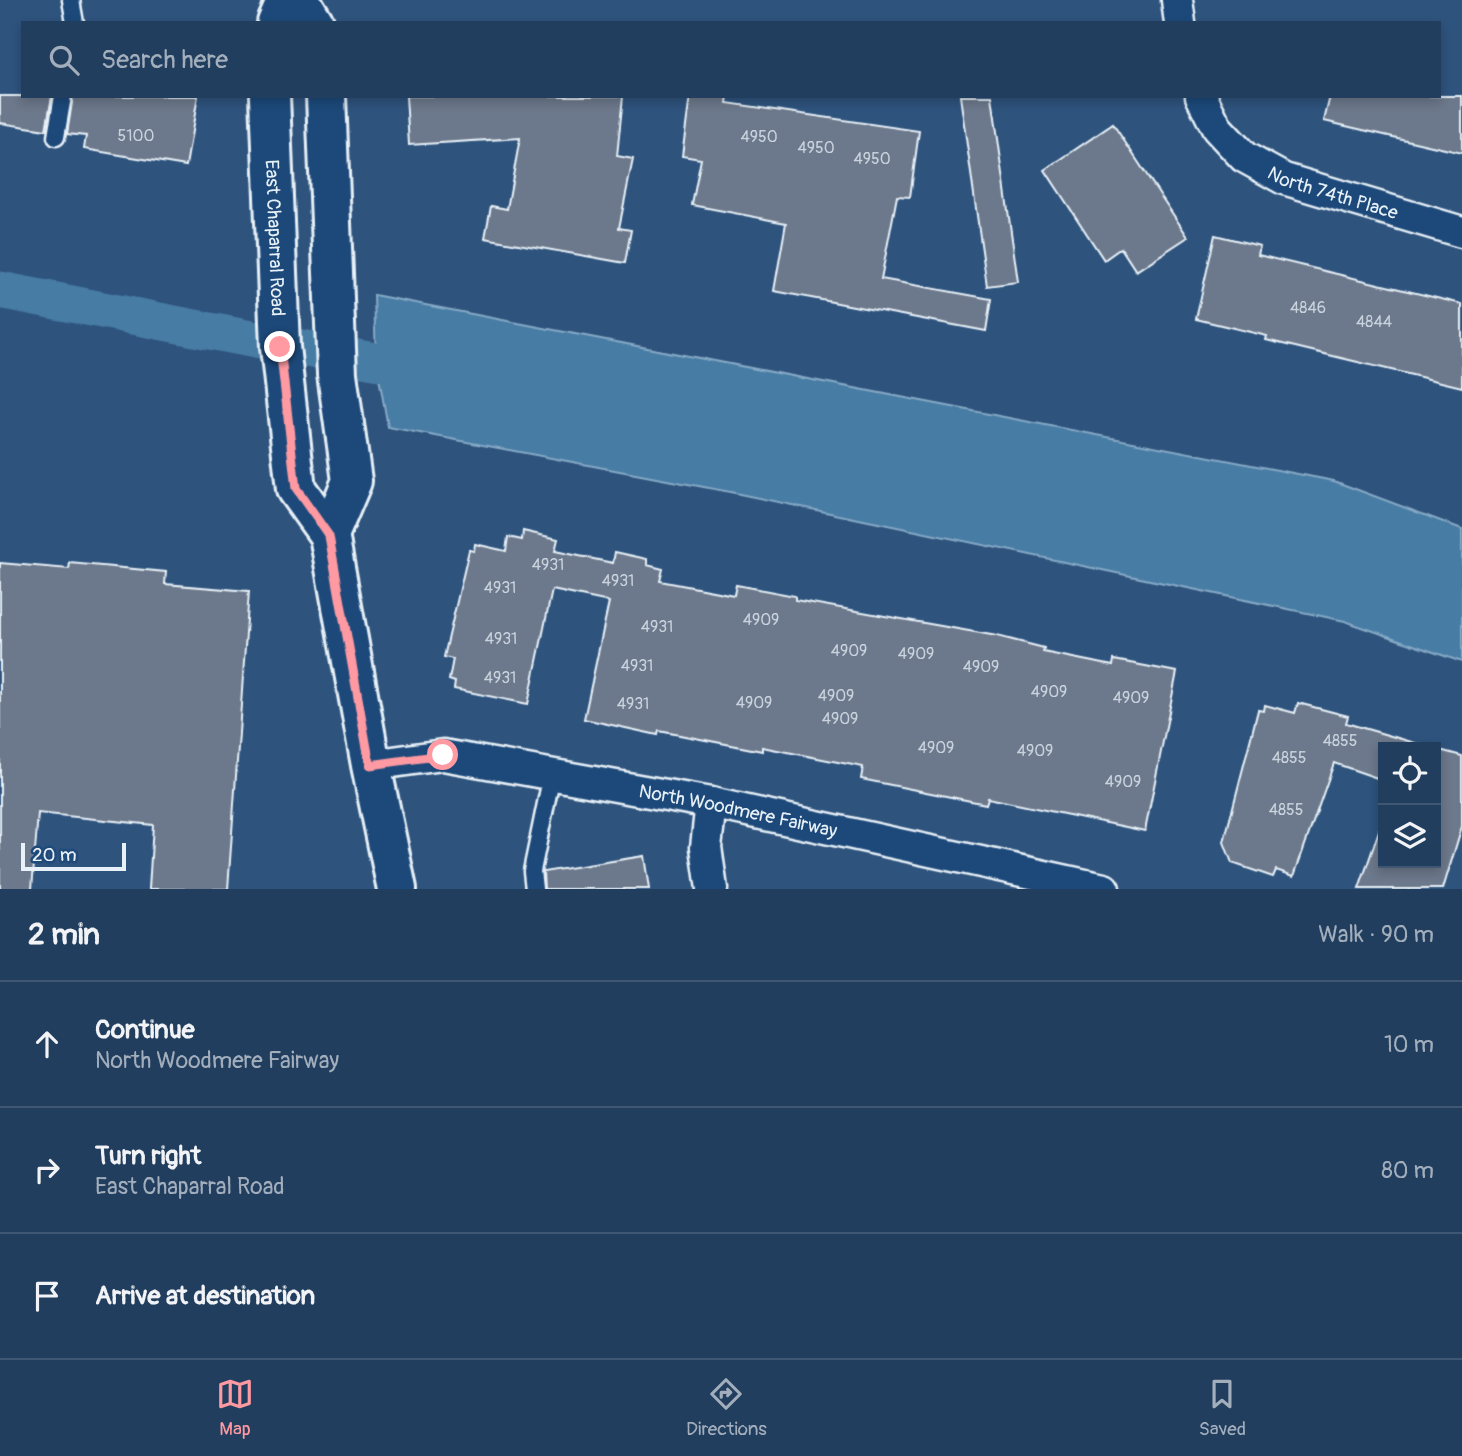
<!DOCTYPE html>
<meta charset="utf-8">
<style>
:root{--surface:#223e5e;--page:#2e4967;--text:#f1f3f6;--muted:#a2aebc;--line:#3f5773;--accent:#ff9aa2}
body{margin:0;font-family:Pangolin,sans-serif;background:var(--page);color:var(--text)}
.controls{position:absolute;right:21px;bottom:21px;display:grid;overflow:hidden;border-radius:0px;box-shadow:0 4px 10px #0003}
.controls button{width:63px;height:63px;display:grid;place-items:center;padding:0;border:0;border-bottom:2px solid var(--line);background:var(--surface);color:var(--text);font:35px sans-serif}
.scale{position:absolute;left:21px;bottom:18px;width:105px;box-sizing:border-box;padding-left:7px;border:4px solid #e8f1f8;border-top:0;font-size:19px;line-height:24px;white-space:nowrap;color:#e8f1f8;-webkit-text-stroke:5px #1f4a7a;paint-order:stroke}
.stop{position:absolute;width:21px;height:21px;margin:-16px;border:5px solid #ff9aa2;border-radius:50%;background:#fff}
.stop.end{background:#ff9aa2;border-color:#fff;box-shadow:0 2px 7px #0008}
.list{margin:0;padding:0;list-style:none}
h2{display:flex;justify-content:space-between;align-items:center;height:91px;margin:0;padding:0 28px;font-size:30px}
h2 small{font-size:23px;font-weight:400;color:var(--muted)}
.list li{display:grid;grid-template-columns:46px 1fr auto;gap:21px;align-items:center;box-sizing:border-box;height:126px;padding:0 28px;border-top:2px solid var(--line)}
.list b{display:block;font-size:26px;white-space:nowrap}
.list p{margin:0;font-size:23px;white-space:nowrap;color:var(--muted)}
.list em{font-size:23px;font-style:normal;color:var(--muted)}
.icon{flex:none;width:38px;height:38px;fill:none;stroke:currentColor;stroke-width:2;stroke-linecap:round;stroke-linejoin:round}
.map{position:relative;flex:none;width:1462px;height:889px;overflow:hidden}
.search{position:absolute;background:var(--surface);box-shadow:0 4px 10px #0003;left:21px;right:21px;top:21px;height:77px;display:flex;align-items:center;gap:18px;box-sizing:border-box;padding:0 24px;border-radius:0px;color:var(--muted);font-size:26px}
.sheet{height:469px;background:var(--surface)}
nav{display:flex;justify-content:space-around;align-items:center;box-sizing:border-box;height:98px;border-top:2px solid var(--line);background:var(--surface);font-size:19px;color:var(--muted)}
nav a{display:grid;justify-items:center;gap:4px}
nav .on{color:var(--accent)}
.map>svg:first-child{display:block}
</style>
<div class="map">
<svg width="1462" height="889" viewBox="0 0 1462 889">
<rect width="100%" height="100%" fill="#2e537d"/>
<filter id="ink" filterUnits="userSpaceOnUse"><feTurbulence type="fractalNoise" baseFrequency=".0143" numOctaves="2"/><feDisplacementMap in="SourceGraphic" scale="14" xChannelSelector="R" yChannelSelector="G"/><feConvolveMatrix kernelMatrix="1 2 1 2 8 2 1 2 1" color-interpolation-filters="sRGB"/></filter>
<g filter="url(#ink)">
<path fill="#477ba4" stroke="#87aac6" stroke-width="2" d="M 374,295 L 1334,481 L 1462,529 L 1462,662 L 1345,621 L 730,492 L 388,427 L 376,361 Z"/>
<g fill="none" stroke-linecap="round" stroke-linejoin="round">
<path stroke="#477ba4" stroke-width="37" d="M 0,290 L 251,339 L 425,370"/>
</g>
<g fill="#6c788b" stroke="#e8f1f8" stroke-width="2">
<path d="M 0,96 L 52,96 L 46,130 L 0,123 Z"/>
<path d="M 73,96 L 198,96 L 186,166 L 84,149 L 86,136 L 67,134 Z"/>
<path d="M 406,96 L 623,96 L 617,156 L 633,159 L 619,228 L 631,230 L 625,263 L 485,238 L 491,206 L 507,209 L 520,138 L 409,145 Z"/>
<path d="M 690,96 L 728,96 L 727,103 L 919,131 L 910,197 L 897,196 L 881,279 L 991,299 L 986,331 L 774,291 L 786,223 L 692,205 L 701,159 L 682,156 Z"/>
<path d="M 960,96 L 992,96 L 1018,282 L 987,286 Z"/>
<path d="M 1330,96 L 1462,96 L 1462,153 L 1324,121 Z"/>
<path d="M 1113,124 L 1188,237 L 1136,271 L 1121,248 L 1104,260 L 1045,170 Z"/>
<path d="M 1215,235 L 1260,246 L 1258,255 L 1462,304 L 1462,387 L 1266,340 L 1267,336 L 1196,319 Z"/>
<path d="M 523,531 L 558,539 L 555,551 L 613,563 L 615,552 L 647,559 L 647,565 L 663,569 L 660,581 L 734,595 L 736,585 L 795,596 L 795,600 L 997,636 L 1044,648 L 1043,652 L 1113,666 L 1114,660 L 1177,672 L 1145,831 L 988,798 L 986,804 L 861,779 L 863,767 L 762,747 L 762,751 L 659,731 L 658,735 L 584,719 L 609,602 L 552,590 L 528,704 L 454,689 L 455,682 L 449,680 L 453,659 L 444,657 L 469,550 L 474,551 L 475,544 L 506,551 L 508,537 L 522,540 Z"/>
<path d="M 0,563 L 69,569 L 70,563 L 166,572 L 165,584 L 249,591 L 228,889 L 149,889 L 153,825 L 38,813 L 32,889 L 0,889 Z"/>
<path d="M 1298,703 L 1348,716 L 1346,723 L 1429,747 L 1383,747 L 1383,780 L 1334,763 L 1294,876 L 1276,870 L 1273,877 L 1232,863 L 1224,842 L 1258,710 L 1264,711 L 1265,705 L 1295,713 Z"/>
<path d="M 1436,749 L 1462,756 L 1462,826 L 1443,889 L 1359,889 L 1383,819 L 1383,863 L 1436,863 Z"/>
<path d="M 644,856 L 649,889 L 544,889 L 543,872 Z"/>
</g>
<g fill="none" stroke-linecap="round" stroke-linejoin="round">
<defs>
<g id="service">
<path d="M 71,0 L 75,23"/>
<path d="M 56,137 L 63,96"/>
<path d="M 534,889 L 532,871 L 552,774"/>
</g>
<g id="minor">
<path d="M 1177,0 L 1180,23"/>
<path id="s1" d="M 1201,96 L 1217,128 L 1244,157 L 1284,179 L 1462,232"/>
<path id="s2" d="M 371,765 L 443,755 L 711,803 L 1104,889"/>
<path d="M 711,803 L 706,847 L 712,889"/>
</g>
<g id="secondary">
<path d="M 300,0 L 314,23"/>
<path d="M 277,23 L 287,0"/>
<path id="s3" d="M 270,96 L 280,347 L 296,489 L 329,535 L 371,765 L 397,889"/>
<path d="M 326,96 L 337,374 L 352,481 L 329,535"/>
</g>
</defs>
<use href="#service" stroke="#e8f1f8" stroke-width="21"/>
<use href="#minor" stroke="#e8f1f8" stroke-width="35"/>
<use href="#secondary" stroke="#e8f1f8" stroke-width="44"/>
<use href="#service" stroke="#1f4a7a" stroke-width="16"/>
<use href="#minor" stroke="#1f4a7a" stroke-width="30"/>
<use href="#secondary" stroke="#1f4a7a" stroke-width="38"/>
</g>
</g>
<g fill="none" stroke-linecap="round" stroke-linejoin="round" filter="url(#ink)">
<path stroke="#ff9aa2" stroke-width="9" d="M 280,347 L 296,489 L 329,536 L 370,765 L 443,755"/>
</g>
<g text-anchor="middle" stroke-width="5" stroke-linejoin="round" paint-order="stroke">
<g font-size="16" fill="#c9d3dd">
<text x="136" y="141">5100</text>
<text x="759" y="142">4950</text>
<text x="816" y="153">4950</text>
<text x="872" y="164">4950</text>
<text x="1308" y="313">4846</text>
<text x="1374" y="327">4844</text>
<text x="548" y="570">4931</text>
<text x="618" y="586">4931</text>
<text x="500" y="593">4931</text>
<text x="761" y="625">4909</text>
<text x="657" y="632">4931</text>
<text x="501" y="644">4931</text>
<text x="849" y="656">4909</text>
<text x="916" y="659">4909</text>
<text x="637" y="671">4931</text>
<text x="981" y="672">4909</text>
<text x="500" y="683">4931</text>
<text x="1049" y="697">4909</text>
<text x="836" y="701">4909</text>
<text x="1131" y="703">4909</text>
<text x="754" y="708">4909</text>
<text x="633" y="709">4931</text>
<text x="840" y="724">4909</text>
<text x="1340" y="746">4855</text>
<text x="936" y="753">4909</text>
<text x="1035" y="756">4909</text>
<text x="1289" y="763">4855</text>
<text x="1123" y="787">4909</text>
<text x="1286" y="815">4855</text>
</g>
<g font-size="19" fill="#e8f1f8" stroke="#1f4a7a">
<text dy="7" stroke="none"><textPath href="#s1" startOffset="172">North 74th Place</textPath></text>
<text dy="7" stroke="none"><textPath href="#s3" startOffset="142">East Chaparral Road</textPath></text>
<text dy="7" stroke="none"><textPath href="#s2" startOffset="373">North Woodmere Fairway</textPath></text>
</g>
</g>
</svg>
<div class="controls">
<button><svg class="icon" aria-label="locate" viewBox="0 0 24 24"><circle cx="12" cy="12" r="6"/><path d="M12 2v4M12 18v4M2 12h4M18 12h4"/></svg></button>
<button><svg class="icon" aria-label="layers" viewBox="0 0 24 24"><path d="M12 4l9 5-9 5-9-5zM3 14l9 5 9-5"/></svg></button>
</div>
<div class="scale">20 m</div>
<div class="stop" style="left:443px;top:755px"></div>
<div class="stop end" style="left:280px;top:347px"></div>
<div class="search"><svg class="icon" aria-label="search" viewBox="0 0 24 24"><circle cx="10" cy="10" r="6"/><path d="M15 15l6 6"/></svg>Search here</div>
</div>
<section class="sheet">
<h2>2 min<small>Walk · 90 m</small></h2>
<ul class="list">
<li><svg class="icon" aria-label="ahead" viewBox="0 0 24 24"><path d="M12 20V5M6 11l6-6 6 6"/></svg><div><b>Continue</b><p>North Woodmere Fairway</p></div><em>10 m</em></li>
<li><svg class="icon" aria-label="right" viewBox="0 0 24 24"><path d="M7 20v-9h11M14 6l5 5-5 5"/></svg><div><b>Turn right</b><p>East Chaparral Road</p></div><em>80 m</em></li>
<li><svg class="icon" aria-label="arrive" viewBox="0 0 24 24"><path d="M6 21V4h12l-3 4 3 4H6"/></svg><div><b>Arrive at destination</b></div></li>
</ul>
</section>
<nav>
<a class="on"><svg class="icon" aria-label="map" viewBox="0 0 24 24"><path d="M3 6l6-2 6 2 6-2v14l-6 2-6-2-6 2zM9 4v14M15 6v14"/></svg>Map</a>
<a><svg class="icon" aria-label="directions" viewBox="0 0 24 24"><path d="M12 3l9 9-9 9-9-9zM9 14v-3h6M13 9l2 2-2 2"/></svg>Directions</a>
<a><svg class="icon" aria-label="saved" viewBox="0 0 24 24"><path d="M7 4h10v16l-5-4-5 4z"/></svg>Saved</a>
</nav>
